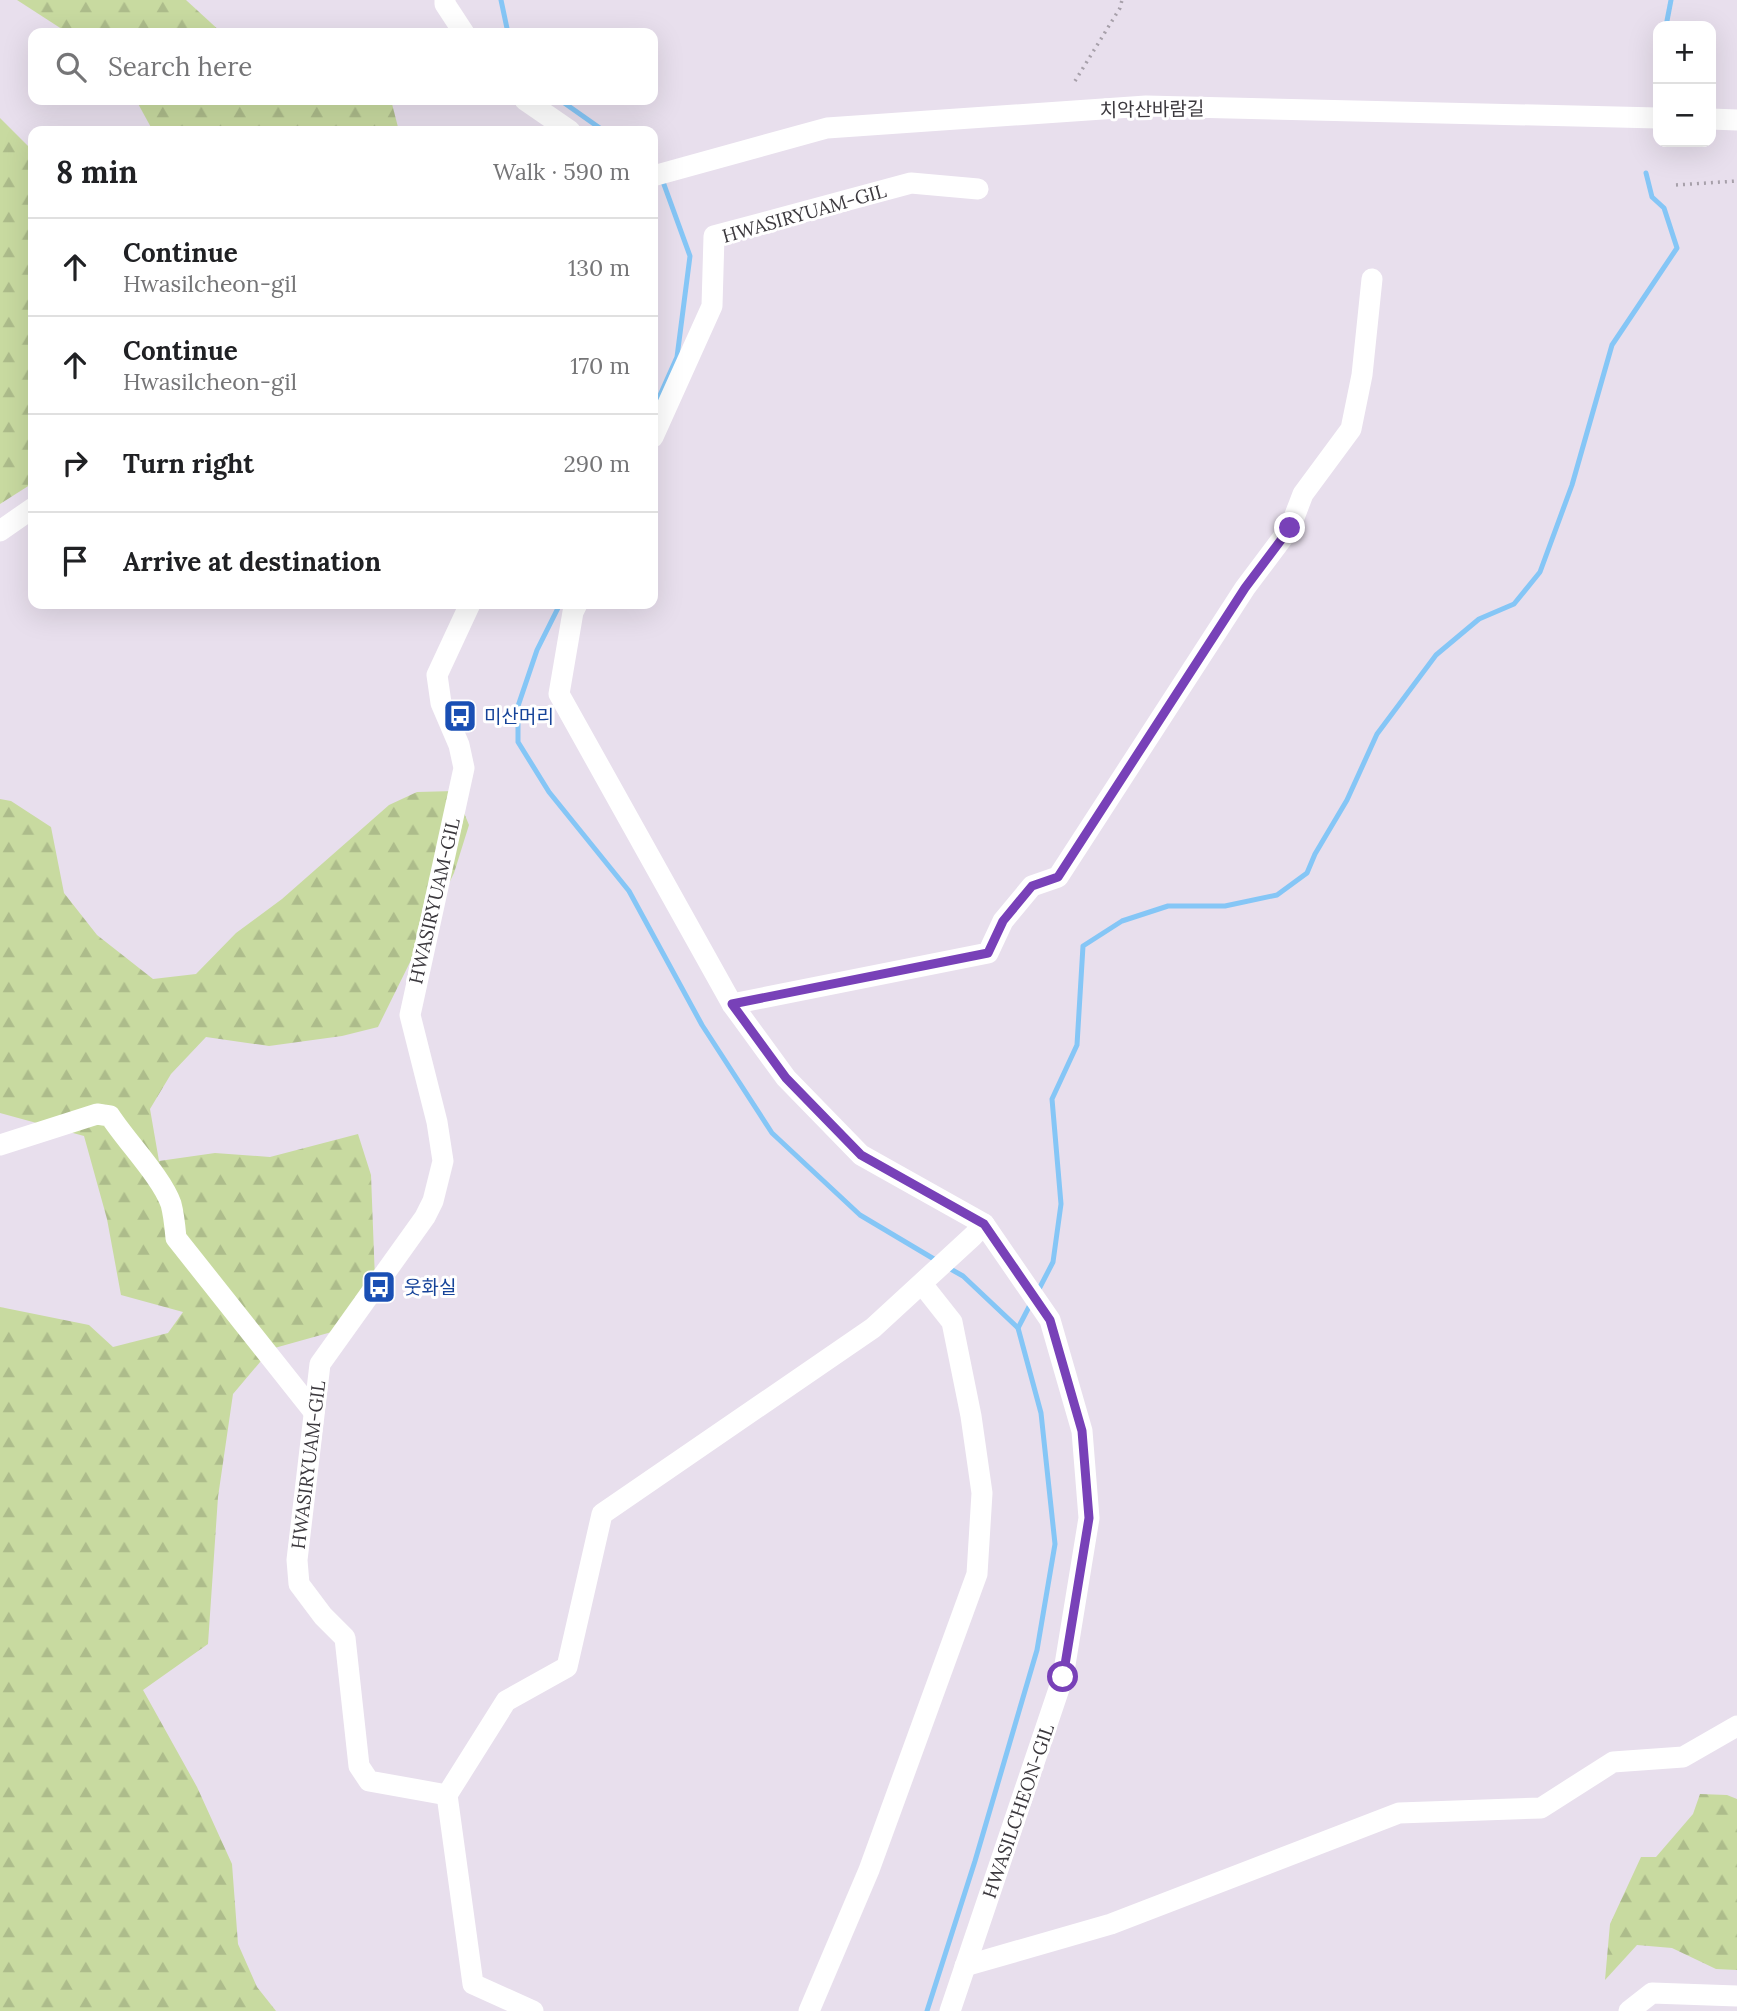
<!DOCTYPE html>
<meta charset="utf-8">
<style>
:root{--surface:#fff;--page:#f2f2f2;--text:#202124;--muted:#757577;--line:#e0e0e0}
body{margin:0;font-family:Lora,"Noto Sans KR",serif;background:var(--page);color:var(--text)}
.controls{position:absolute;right:21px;top:21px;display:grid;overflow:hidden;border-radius:14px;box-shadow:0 7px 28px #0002}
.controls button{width:63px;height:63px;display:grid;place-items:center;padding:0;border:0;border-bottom:2px solid var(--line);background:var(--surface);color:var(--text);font:35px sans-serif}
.stop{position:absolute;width:21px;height:21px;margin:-16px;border:5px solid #7841b8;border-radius:50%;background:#fff}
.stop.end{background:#7841b8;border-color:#fff;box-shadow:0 2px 7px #0008}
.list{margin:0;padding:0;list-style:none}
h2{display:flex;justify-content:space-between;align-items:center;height:91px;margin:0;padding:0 28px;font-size:30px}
h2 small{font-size:23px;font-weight:400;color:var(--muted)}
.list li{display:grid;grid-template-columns:46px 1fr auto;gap:21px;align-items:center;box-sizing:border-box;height:98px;padding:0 28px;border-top:2px solid var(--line)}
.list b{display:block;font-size:26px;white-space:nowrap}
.list p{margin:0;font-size:23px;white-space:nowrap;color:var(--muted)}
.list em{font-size:23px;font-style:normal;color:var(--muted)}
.icon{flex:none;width:38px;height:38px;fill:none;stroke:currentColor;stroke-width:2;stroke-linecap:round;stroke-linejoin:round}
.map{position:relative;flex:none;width:1737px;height:2011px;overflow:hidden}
.search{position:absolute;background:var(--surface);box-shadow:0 7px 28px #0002;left:28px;top:28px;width:630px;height:77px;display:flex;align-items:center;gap:18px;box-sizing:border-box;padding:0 24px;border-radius:14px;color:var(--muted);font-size:26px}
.panel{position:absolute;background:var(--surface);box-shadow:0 7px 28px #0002;left:28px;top:126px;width:630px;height:483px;border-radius:14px}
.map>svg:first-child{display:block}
</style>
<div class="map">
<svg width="1737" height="2011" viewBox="0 0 1737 2011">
<defs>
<pattern id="forest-firs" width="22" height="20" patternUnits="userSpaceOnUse" patternTransform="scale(1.75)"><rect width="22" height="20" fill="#c8daa0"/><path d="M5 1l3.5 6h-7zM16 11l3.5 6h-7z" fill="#adbc8b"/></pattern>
</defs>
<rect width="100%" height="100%" fill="#e8dfed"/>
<g fill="url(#forest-firs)">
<path d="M 17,0 L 186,0 L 222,33 L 68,33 Z"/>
<path d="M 136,100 L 391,100 L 399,131 L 153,131 Z"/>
<path d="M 0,118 L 33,151 L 33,483 L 0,504 Z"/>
<path d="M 455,791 L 469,825 L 454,873 L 378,1027 L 342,1036 L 269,1046 L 206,1037 L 171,1074 L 150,1109 L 159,1161 L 215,1153 L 270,1157 L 358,1134 L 371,1175 L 375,1280 L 346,1328 L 271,1349 L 233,1394 L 218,1497 L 208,1644 L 143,1690 L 197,1787 L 232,1864 L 238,1944 L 257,1987 L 276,2011 L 0,2011 L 0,1307 L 89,1325 L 113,1347 L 168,1333 L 183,1312 L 121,1295 L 107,1219 L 84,1136 L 0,1113 L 0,799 L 11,801 L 51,827 L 64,893 L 97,935 L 153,979 L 196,974 L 236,933 L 282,899 L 389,805 L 417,792 Z"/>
<path d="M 1700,1794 L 1727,1795 L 1737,1799 L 1737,1970 L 1716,1969 L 1672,1948 L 1637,1945 L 1605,1980 L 1610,1924 L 1641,1857 L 1656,1857 L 1693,1814 Z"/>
</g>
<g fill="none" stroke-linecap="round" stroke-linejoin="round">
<g stroke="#85c6f6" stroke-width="5">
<path d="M 501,0 L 508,33"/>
<path d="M 1666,26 L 1671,0"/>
<path d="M 1656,76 L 1658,63"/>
<path d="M 560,100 L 604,131"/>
<path d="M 653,411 L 677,357 L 690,256 L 662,179"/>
<path d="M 560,604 L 537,650 L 518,706 L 518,742 L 549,792 L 629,891 L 702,1025 L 772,1133 L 860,1215 L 939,1262"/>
<path d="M 1038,1291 L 1053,1262 L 1061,1204 L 1052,1099 L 1077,1045 L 1083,946 L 1122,921 L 1168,906 L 1225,906 L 1277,895 L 1307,873 L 1315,854 L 1347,800 L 1377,734 L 1436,655 L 1479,619 L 1514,604 L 1540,572 L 1572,485 L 1612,345 L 1677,248 L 1664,208 L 1652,197 L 1646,173"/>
<path d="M 1018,1328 L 1031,1303"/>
<path d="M 927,2011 L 975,1861 L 1037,1650 L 1055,1544 L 1041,1413 L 1018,1328 L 963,1276 L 947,1267"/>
</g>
<g stroke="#a7a0aa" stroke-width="3.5" stroke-dasharray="2 5" stroke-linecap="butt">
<path d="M 1075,81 L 1120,8 L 1122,0"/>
<path d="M 1676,185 L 1737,181"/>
</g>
<g stroke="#fff" stroke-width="21">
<path d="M 445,0 L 445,4 L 464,33"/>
<path d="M 525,100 L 570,131"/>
<path d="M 1711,119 L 1737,120"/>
<path d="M 653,176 L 827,128 L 1146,106 L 1658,118"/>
<path d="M 653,437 L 712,306 L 714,236 L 911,183 L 978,189"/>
<path d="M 0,531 L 33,508"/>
<path d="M 577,604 L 573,612 L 559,694 L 732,1004 L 786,1078 L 861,1155 L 984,1224 L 1050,1320 L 1082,1431 L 1089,1518 L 1063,1677 L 950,2011"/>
<path d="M 732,1004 L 988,953 L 1003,921 L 1032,886 L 1058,877 L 1245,588 L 1290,528 L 1303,494 L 1351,429 L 1362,375 L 1372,279"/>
<path d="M 0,1145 L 97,1114 L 110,1116 C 127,1142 162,1178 171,1204 C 174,1215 175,1227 176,1238 L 314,1412"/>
<path d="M 447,1795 L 369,1781 L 359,1766 L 345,1638 L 323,1616 L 299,1584 L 297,1560 L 320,1364 L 425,1217 L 433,1201 L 443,1161 L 437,1122 L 410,1015 L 464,768 L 459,745 L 441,703 L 437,675 L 470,604"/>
<path d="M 965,1966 L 1111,1924 L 1399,1813 L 1541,1808 L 1613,1762 L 1683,1757 L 1737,1726"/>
<path d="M 533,2011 L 473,1984 L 447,1795 L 506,1701 L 567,1667 L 602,1514 L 873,1328 L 973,1236 L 984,1224"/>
<path d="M 809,2011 L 869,1870 L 977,1574 L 982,1493 L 971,1416 L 952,1322 L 922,1284"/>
<path d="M 1629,2011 L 1652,1993 L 1737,1996"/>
</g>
</g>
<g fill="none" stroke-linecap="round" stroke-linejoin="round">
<path stroke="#7841b8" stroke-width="9" d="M 1063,1677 L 1089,1518 L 1082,1431 L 1050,1320 L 984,1224 L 861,1155 L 786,1078 L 732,1004 L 988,953 L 1003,921 L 1032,886 L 1058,877 L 1245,588 L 1290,528"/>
</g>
<defs>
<symbol id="bus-square" viewBox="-11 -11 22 22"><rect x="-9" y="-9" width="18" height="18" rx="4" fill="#1a4fb4" stroke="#fff"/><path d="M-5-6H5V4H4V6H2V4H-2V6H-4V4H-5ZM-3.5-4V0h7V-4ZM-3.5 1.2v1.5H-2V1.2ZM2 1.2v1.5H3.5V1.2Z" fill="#fff"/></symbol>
</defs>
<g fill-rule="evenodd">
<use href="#bus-square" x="441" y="697" width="38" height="38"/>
<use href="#bus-square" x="360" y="1268" width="38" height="38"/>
</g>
<g text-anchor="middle" stroke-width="6" stroke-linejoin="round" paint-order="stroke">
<g font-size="19" fill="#3b383d" stroke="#fff">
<text transform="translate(1152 109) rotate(-1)" y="7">치악산바람길</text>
<text transform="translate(804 213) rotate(-16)" y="7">HWASIRYUAM-GIL</text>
<text transform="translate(434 901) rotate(-77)" y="7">HWASIRYUAM-GIL</text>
<text transform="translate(308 1465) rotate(-83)" y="7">HWASIRYUAM-GIL</text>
<text transform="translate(1018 1811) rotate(-71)" y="7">HWASILCHEON-GIL</text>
</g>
<g font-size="19" fill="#164399" stroke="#fff" text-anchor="start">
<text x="484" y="723">미산머리</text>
<text x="404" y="1294">웃화실</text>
</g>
</g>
</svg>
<div class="controls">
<button>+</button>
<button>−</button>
</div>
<div class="stop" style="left:1063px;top:1677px"></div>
<div class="stop end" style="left:1290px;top:528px"></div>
<div class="search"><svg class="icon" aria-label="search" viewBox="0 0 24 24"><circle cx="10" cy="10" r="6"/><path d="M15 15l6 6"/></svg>Search here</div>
<section class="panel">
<h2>8 min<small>Walk · 590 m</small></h2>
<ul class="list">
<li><svg class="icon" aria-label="ahead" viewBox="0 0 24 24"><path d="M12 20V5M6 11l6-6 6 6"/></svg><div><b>Continue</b><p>Hwasilcheon-gil</p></div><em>130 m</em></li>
<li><svg class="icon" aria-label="ahead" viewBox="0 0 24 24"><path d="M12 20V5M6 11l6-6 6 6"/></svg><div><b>Continue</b><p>Hwasilcheon-gil</p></div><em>170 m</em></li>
<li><svg class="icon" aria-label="right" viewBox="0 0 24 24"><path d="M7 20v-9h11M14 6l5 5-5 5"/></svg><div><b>Turn right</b></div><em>290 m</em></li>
<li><svg class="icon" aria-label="arrive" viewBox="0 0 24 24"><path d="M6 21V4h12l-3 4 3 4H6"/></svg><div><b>Arrive at destination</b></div></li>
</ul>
</section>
</div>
